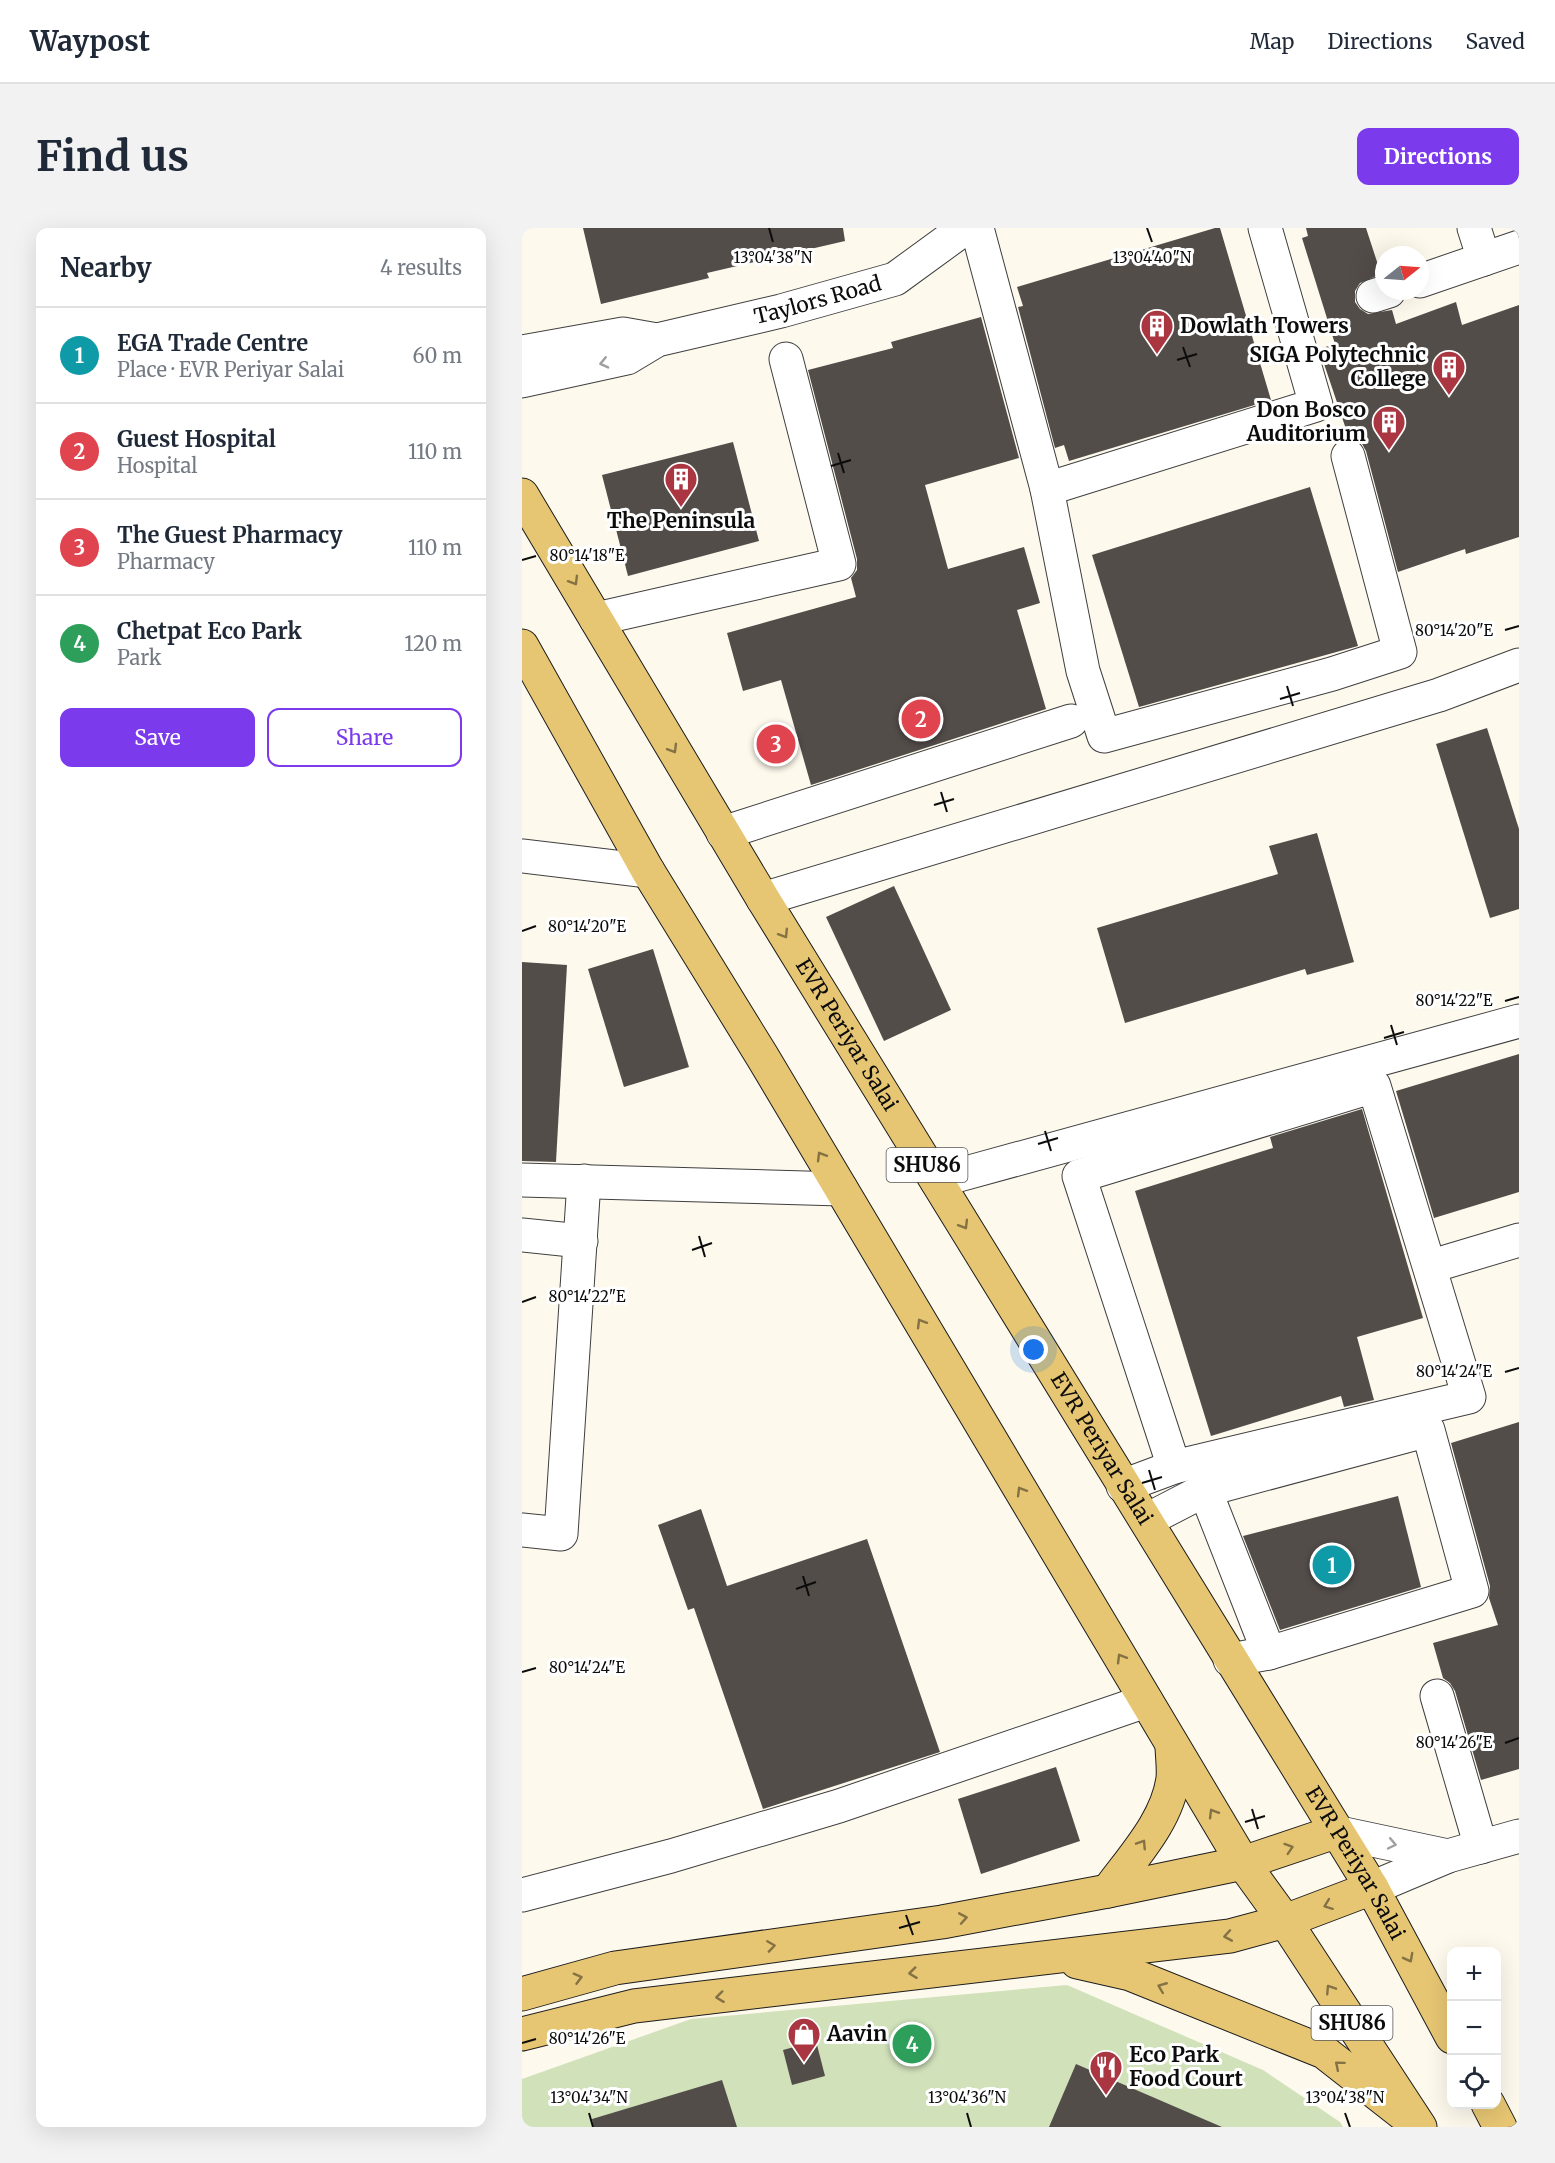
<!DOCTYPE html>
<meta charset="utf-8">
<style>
:root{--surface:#fff;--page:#f2f2f3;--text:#1f2937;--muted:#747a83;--line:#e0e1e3;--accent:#7c3aed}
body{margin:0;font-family:Merriweather,serif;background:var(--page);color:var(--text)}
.controls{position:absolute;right:18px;bottom:18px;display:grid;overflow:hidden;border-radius:12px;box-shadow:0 6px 24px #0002}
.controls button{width:54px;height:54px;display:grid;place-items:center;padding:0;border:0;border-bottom:2px solid var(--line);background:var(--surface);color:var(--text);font:30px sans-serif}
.compass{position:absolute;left:853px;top:18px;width:54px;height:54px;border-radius:50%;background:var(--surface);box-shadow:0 6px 24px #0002;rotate:73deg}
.you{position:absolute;left:512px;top:1122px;width:21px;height:21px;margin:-15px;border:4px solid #fff;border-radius:50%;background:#1a73e8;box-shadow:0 0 0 9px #1a73e833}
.badge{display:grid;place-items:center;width:39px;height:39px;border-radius:50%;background:var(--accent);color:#fff;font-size:20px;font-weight:700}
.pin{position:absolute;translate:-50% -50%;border:3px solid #fff;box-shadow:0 2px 6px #0006}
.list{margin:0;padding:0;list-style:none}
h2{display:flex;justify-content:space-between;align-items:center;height:78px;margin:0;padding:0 24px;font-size:26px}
h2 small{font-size:20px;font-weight:400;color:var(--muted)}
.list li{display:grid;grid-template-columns:39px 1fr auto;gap:18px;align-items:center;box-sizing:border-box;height:96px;padding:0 24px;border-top:2px solid var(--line)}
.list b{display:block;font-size:22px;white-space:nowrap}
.list p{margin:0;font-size:20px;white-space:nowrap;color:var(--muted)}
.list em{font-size:20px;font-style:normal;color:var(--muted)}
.actions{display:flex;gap:12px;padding:18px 24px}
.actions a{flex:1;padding:14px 0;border:2px solid var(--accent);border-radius:12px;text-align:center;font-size:21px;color:var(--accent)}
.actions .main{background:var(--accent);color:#fff}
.icon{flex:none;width:33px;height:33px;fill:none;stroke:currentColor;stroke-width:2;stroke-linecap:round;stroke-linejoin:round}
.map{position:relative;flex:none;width:997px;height:1899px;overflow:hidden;border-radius:12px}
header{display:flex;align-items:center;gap:36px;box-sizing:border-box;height:84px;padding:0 30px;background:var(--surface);border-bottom:2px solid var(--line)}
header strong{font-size:28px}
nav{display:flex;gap:33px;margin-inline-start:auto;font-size:21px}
.intro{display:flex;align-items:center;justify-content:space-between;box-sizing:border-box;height:144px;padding:0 36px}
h1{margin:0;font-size:42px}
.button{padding:15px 27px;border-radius:12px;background:var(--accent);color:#fff;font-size:21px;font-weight:700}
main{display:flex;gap:36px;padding:0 36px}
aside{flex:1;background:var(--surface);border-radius:12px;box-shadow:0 6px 24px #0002}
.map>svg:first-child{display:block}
</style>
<header>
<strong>Waypost</strong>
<nav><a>Map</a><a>Directions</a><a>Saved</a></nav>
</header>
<div class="intro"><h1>Find us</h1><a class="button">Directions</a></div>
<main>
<aside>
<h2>Nearby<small>4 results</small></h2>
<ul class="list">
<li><span class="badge" style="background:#0f9aa8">1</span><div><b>EGA Trade Centre</b><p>Place · EVR Periyar Salai</p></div><em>60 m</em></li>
<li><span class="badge" style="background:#e0444e">2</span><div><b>Guest Hospital</b><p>Hospital</p></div><em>110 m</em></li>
<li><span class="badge" style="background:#e0444e">3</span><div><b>The Guest Pharmacy</b><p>Pharmacy</p></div><em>110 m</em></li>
<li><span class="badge" style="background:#2e9e5b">4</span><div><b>Chetpat Eco Park</b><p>Park</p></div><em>120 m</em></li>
</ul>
<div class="actions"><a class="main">Save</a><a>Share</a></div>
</aside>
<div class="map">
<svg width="997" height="1899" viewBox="0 0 997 1899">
<rect width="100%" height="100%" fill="#fdf9ed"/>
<path fill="#d1e2bb" d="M 545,1757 L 741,1842 L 818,1894 L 821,1899 L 0,1899 L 0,1851 L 169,1791 Z"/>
<g fill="#534d4a">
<path d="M 61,0 L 321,0 L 323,13 L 185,45 L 187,50 L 79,76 Z"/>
<path d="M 693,0 L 698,0 L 749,172 L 547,233 L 542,217 L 533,220 L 496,79 L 501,78 L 495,59 Z"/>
<path d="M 784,0 L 844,0 L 859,46 L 838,55 L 833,63 L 833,74 L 838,81 L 846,86 L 870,82 L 874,96 L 934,74 L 940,97 L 997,77 L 997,309 L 944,326 L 943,321 L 876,344 L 844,223 L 839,214 L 827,210 L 797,121 L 813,116 L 780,10 L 786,8 Z"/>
<path d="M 459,89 L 497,230 L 403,257 L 426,341 L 502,319 L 518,375 L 495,382 L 524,481 L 289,557 L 259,452 L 221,463 L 205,405 L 334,369 L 329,350 L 335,342 L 335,331 L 286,142 L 371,120 L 369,114 Z"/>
<path d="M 211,214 L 237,313 L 106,348 L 80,247 Z"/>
<path d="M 788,259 L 836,418 L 617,479 L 570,327 Z"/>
<path d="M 965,500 L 997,601 L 997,681 L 968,690 L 914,516 Z"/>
<path d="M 795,605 L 832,734 L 785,747 L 783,741 L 603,795 L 575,700 L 756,646 L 747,618 Z"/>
<path d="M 372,658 L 429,782 L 362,813 L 304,689 Z"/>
<path d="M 131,721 L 167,839 L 102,859 L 66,741 Z"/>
<path d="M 0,734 L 45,737 L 34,934 L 0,933 Z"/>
<path d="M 997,826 L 997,964 L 912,990 L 874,863 Z"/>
<path d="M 840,881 L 901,1090 L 835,1109 L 852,1172 L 822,1179 L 819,1168 L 689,1208 L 613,963 L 751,920 L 748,909 Z"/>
<path d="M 997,1194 L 997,1541 L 959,1552 L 933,1463 L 928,1455 L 921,1450 L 911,1415 L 976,1397 L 967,1370 L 968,1358 L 929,1215 Z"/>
<path d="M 876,1268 L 899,1359 L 758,1402 L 721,1308 Z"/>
<path d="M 179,1281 L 205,1358 L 345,1311 L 418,1524 L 241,1581 L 172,1380 L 166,1382 L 136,1297 Z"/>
<path d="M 534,1539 L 558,1613 L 459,1646 L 436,1571 Z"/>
<path d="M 294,1813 L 303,1848 L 270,1857 L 261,1822 Z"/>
<path d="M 554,1836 L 700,1899 L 527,1899 Z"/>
<path d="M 200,1852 L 215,1899 L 71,1899 L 70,1891 Z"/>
</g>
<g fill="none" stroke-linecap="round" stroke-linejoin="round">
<defs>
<g id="minor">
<path d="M 455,0 L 525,261 L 561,443 L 582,508 L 810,446 L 878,424 L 826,228"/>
<path d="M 952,0 L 962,31"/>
<path d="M 898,53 L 997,19"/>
<path d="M 851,68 L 867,63"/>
<path d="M 0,124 L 101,106 L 135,112"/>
<path id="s1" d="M 0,153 L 105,130 L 135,112 L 259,83 L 373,51 L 443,0"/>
<path d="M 525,261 L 794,177 L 743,0"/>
<path d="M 74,391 L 317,336 L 264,131"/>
<path d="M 201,605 L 549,493"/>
<path d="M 0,628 L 126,643"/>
<path d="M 241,671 L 917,467 L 997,437"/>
<path d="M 852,858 L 947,1169 L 652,1239 L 557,948 Z"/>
<path d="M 0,952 L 319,961"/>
<path d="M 415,953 L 997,793"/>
<path d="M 0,1007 L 59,1013"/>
<path d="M 920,1035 L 997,1012"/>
<path d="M 601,1258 L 652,1239"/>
<path d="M 683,1262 L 747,1425"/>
<path d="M 625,1292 L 683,1262 L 906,1202 L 950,1363 L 747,1425 L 708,1432"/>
<path d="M 0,1302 L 39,1306 L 62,953"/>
<path d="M 915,1468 L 959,1619"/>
<path d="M 813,1604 L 926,1628"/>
<path d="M 850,1660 L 926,1628 L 997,1608"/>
<path d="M 0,1667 L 149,1628 L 317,1578 L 624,1473"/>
</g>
<g id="major">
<path id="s2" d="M 0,267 L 241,671 L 850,1660 L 930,1809"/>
<path d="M 0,418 L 126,643 L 240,828 L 721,1635 L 763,1693 L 898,1899"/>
<path d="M 586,1663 C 610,1630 646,1592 651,1550 C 652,1539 650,1527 650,1517"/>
<path d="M 555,1734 L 608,1746 L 802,1824 L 880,1885"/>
<path d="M 0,1766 L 93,1740 L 420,1694 L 586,1663 L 721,1635 L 813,1604"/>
<path d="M 0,1806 L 112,1778 L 708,1708 L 763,1693 L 850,1660"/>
<path d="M 966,1876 L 978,1899"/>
</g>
</defs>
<use href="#minor" stroke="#3f3f3f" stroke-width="35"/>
<use href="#major" stroke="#1d1d1d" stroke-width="35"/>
<use href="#minor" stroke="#fff" stroke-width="33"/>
<use href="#major" stroke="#e7c673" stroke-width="33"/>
</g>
<defs><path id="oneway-chevron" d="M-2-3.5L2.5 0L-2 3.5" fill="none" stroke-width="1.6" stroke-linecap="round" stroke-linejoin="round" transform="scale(1.5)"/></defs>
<g stroke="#9e9e9e">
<use href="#oneway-chevron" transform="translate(82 135) rotate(167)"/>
<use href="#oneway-chevron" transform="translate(870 1616) rotate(12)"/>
</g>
<g stroke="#847245">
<use href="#oneway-chevron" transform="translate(52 353) rotate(59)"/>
<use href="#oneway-chevron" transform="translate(151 521) rotate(59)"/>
<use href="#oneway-chevron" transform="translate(262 706) rotate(58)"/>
<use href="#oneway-chevron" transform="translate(299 928) rotate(-121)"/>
<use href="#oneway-chevron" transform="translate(442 997) rotate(59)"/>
<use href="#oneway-chevron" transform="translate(399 1095) rotate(-121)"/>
<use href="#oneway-chevron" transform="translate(499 1263) rotate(-121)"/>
<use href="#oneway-chevron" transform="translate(599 1430) rotate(-121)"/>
<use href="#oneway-chevron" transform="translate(691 1585) rotate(-121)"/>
<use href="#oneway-chevron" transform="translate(620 1616) rotate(-57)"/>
<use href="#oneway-chevron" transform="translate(767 1620) rotate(-18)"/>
<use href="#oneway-chevron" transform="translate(806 1677) rotate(159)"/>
<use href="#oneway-chevron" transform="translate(441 1690) rotate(-10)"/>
<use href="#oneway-chevron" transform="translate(706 1708) rotate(170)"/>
<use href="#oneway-chevron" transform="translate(249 1718) rotate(-8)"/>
<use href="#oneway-chevron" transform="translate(887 1730) rotate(62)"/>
<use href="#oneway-chevron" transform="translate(391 1745) rotate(173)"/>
<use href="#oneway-chevron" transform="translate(56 1750) rotate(-15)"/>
<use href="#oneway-chevron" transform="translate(640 1759) rotate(-158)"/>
<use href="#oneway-chevron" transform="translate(808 1761) rotate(-123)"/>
<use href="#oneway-chevron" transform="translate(198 1769) rotate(173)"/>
<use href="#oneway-chevron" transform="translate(817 1837) rotate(-140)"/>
</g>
<path fill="none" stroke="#0c0c0c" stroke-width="2" d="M 247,0 L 251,14M 625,0 L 630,14M 661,119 L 668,139M 655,132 L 675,126M 316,225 L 322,245M 309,238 L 329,232M 0,332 L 14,328M 983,402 L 997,398M 765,458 L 771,478M 758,471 L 778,465M 419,564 L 425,584M 412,577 L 432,571M 0,703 L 14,698M 983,773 L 997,769M 869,797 L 875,817M 862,810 L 882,804M 523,903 L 529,923M 516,916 L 536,910M 177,1008 L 183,1029M 170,1022 L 190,1015M 0,1074 L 14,1069M 983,1144 L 997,1140M 627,1242 L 633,1262M 620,1255 L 640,1249M 281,1348 L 287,1368M 274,1361 L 294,1354M 0,1444 L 14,1440M 983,1515 L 997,1510M 730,1581 L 736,1601M 723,1594 L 743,1588M 384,1687 L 391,1707M 377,1700 L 398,1694M 0,1815 L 14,1811M 67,1885 L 71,1899M 445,1885 L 449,1899M 823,1885 L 828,1899"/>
<defs>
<symbol id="building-pin" viewBox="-11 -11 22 30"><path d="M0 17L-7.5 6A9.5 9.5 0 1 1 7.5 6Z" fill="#a93640" stroke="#fff"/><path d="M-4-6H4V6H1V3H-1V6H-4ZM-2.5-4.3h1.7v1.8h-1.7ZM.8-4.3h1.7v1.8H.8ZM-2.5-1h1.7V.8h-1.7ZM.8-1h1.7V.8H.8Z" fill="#fff"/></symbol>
<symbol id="shop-pin" viewBox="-11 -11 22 30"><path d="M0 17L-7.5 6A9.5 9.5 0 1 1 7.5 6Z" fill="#a93640" stroke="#fff"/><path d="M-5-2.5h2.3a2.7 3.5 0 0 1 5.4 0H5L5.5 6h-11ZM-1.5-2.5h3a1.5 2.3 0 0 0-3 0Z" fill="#fff"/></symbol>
<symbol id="restaurant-pin" viewBox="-11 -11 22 30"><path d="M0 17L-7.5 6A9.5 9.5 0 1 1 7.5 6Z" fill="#a93640" stroke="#fff"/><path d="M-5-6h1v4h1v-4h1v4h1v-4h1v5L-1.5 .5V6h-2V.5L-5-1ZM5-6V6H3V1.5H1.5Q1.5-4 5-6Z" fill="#fff"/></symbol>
</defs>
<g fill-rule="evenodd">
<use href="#building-pin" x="616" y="79" width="38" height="52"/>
<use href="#building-pin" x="908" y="120" width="38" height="52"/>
<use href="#building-pin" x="848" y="175" width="38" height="52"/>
<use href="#building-pin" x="140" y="232" width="38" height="52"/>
<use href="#shop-pin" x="263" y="1787" width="38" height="52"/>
<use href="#restaurant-pin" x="565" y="1820" width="38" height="52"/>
</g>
<g text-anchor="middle" stroke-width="6" stroke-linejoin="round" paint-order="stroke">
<g fill="#fff" stroke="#555" stroke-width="1.5">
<rect x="364.5" y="920" width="81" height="34" rx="4.5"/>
<rect x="789.5" y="1778" width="81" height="34" rx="4.5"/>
</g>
<g font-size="20" font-weight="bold" fill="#0c0c0c">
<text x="405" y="944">SHU86</text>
<text x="830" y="1802">SHU86</text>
</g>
<g font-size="21" fill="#0c0c0c" stroke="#fff">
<text dy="7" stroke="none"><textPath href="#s1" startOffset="308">Taylors Road</textPath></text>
<text dy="7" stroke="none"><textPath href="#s2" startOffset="630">EVR Periyar Salai</textPath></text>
<text dy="7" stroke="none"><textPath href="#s2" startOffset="1116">EVR Periyar Salai</textPath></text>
<text dy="7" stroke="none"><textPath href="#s2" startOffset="1602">EVR Periyar Salai</textPath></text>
</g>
<g font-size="21" font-weight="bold" fill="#0c0c0c" stroke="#fff" text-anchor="start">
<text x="658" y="105">Dowlath Towers</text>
<text x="904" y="134" text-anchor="end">SIGA Polytechnic<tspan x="904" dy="24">College</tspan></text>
<text x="844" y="189" text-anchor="end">Don Bosco<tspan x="844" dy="24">Auditorium</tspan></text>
<text x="159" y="300" text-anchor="middle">The Peninsula</text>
<text x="305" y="1813">Aavin</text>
<text x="607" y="1834">Eco Park<tspan x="607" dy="24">Food Court</tspan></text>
</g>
</g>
<g font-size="15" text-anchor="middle" fill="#0c0c0c" stroke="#fff" stroke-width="6" stroke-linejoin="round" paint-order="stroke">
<text x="251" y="35">13°04'38"N</text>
<text x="630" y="35">13°04'40"N</text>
<text x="65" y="333">80°14'18"E</text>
<text x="932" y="408">80°14'20"E</text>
<text x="65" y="704">80°14'20"E</text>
<text x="932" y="778">80°14'22"E</text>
<text x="65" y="1074">80°14'22"E</text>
<text x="932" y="1149">80°14'24"E</text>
<text x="65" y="1445">80°14'24"E</text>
<text x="932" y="1520">80°14'26"E</text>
<text x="65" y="1816">80°14'26"E</text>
<text x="67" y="1875">13°04'34"N</text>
<text x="445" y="1875">13°04'36"N</text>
<text x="823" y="1875">13°04'38"N</text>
</g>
</svg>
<div class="controls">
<button>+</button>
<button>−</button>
<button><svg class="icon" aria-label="locate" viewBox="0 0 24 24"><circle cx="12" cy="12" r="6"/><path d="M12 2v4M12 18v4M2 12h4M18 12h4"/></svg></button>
</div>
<svg class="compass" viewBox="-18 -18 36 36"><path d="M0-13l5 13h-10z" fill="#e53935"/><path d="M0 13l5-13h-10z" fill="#747a83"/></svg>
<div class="you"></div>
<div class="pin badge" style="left:810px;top:1337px;background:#0f9aa8">1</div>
<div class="pin badge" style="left:399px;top:491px;background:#e0444e">2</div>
<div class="pin badge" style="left:254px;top:516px;background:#e0444e">3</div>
<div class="pin badge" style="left:390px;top:1816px;background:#2e9e5b">4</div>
</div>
</main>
